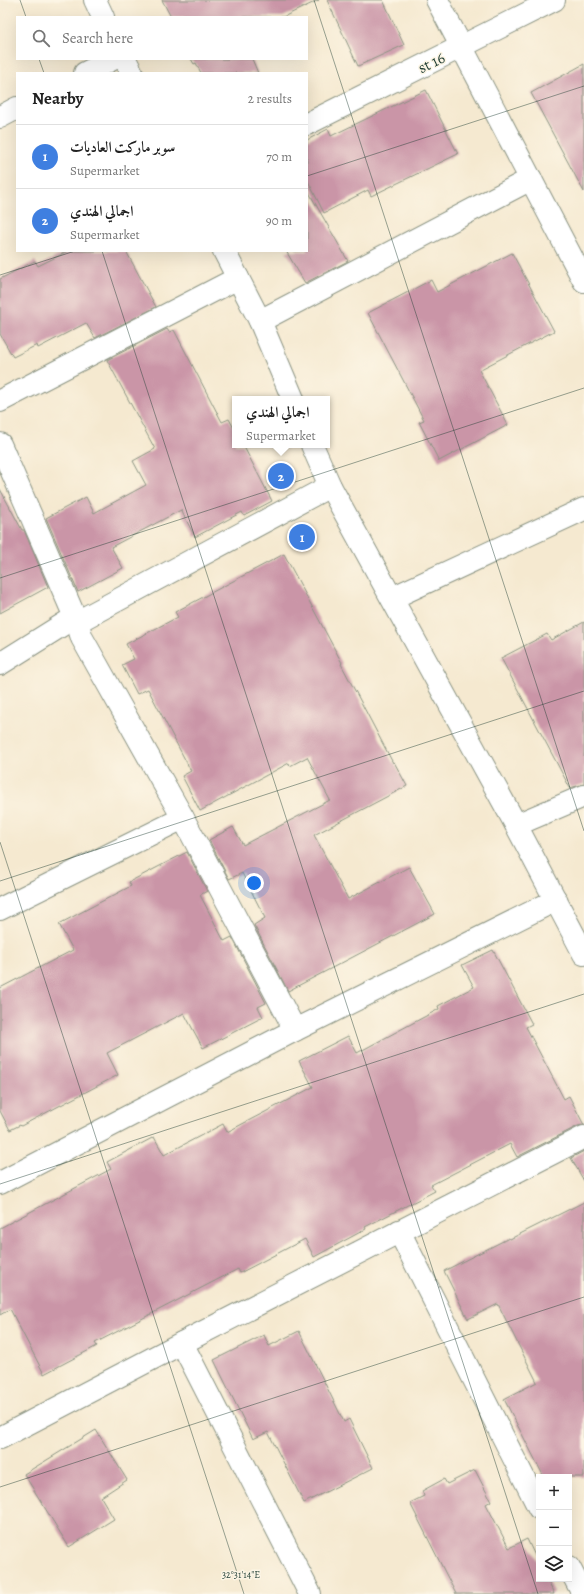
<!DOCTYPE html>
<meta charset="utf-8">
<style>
:root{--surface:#fff;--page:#f2f2f2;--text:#222;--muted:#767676;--line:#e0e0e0;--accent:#1f6fb2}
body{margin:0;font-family:Alegreya,Amiri,serif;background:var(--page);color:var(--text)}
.controls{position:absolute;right:12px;bottom:12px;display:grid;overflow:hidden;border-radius:0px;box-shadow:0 4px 16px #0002}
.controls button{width:36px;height:36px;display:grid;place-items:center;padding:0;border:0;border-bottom:1px solid var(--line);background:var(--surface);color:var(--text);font:20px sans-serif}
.you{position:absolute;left:254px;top:883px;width:14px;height:14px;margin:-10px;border:3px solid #fff;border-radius:50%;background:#1a73e8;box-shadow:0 0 0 6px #1a73e833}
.badge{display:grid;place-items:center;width:26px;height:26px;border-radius:50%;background:var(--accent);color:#fff;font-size:13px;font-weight:700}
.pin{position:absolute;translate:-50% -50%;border:2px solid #fff;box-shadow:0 1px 4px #0006}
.popup{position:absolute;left:232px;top:396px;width:98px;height:52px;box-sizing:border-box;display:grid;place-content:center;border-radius:0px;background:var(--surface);filter:drop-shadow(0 1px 3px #0005);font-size:13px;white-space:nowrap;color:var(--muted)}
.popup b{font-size:15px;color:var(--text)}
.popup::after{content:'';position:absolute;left:50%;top:100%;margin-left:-8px;border:8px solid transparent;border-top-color:var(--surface)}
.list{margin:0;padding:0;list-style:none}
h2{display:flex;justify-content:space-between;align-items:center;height:52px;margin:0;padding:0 16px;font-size:17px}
h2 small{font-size:13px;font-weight:400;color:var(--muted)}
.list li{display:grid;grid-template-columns:26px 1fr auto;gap:12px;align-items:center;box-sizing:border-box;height:64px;padding:0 16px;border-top:1px solid var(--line)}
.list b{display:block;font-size:15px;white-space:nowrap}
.list p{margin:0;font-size:13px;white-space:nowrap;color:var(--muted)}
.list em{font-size:13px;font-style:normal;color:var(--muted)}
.icon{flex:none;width:22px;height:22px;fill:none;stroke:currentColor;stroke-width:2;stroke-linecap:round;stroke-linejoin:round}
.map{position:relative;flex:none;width:584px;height:1594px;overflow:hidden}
.search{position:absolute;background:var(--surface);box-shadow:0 4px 16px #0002;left:16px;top:16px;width:292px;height:44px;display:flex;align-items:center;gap:10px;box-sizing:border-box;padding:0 14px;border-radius:0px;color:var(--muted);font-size:15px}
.panel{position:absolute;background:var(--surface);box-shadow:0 4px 16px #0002;left:16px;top:72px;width:292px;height:180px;border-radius:0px}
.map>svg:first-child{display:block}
</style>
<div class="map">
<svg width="584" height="1594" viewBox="0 0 584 1594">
<rect width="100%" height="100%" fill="#fcf5e5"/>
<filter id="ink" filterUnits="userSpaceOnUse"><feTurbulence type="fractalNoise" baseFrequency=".025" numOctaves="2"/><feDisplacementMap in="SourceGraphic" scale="8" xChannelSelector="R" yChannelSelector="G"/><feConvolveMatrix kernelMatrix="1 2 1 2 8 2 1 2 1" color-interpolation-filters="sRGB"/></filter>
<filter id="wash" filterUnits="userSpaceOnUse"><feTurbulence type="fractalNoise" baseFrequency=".012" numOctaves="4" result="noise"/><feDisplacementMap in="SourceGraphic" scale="16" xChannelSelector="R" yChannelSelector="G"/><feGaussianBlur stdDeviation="0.9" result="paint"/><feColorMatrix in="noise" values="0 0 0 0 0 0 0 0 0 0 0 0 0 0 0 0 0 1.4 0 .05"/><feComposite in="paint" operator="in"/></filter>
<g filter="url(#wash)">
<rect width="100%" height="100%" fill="#f5e9d0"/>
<g id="blocks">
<g fill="#ca95a7">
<path d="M 162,0 L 319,0 L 283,17 L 171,17 Z"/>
<path d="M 327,0 L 383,0 L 404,45 L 358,66 Z"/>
<path d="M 191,59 L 252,59 L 258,73 L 201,73 L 196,63 L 194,64 Z"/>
<path d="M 584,64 L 584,192 L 531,93 Z"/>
<path d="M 426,90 L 458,154 L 371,196 L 368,190 L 324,213 L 307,179 L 307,140 L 328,129 L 331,136 Z"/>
<path d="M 307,189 L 348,261 L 305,283 L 286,251 L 307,251 Z"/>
<path d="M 68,251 L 126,251 L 156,307 L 95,338 L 86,323 L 38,348 L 37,345 L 13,357 L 0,334 L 0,279 L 35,261 L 38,266 Z"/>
<path d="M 512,253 L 554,331 L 479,370 L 508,425 L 439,461 L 419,422 L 424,420 L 368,313 L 431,280 L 437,292 Z"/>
<path d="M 167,329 L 169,332 L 174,330 L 222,422 L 229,419 L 235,430 L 235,445 L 243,445 L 272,501 L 244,516 L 242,512 L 195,537 L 181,510 L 111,547 L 123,568 L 78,592 L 46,518 L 86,497 L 94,513 L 146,485 L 133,461 L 155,449 L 107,360 Z"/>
<path d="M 0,489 L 22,530 L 24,530 L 48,587 L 0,613 Z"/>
<path d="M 284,554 L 342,663 L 341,664 L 393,763 L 394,762 L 407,786 L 314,835 L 348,899 L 409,867 L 435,914 L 288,991 L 254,925 L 265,918 L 242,873 L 229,879 L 209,840 L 233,827 L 243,845 L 330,800 L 307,757 L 290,766 L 289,763 L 200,811 L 182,776 L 191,771 L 148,689 L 137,694 L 122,665 L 134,659 L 126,644 L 178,617 L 175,612 Z"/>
<path d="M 584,622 L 584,784 L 570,788 L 501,658 L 547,634 L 551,640 Z"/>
<path d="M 187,852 L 207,891 L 200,895 L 224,941 L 232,937 L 266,1003 L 258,1007 L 263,1017 L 203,1048 L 184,1013 L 107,1053 L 118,1075 L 21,1126 L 20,1125 L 10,1130 L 0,1111 L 0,988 L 73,950 L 59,924 L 131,886 L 129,882 Z"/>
<path d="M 493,950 L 532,1024 L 526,1027 L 564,1099 L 569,1096 L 584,1125 L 578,1126 L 517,1157 L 510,1144 L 431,1185 L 435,1191 L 365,1227 L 366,1229 L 314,1257 L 305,1239 L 240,1273 L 238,1269 L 95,1343 L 97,1346 L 44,1374 L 10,1309 L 0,1315 L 0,1228 L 111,1169 L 107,1162 L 154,1137 L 164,1155 L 223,1124 L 227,1132 L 313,1087 L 299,1061 L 348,1036 L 357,1053 L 439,1009 L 438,1006 L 474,987 L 462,965 Z"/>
<path d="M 584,1151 L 584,1181 L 571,1158 Z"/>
<path d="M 584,1202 L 584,1477 L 544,1477 L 504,1399 L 537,1382 L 498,1304 L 468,1319 L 444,1271 L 509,1238 L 510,1239 Z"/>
<path d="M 299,1331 L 344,1422 L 349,1419 L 373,1468 L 304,1503 L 268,1432 L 253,1439 L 214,1360 L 264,1335 L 269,1346 Z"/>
<path d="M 96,1430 L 127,1480 L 101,1497 L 114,1519 L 69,1547 L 24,1474 Z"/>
<path d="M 475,1470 L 491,1501 L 486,1504 L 509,1548 L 527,1539 L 539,1564 L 539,1579 L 547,1579 L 554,1594 L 456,1594 L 410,1503 L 424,1496 L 422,1491 L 444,1479 L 447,1484 Z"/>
</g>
</g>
</g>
<g filter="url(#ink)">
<use href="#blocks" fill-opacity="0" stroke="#8a9382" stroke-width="1"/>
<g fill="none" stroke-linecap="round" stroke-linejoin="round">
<defs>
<g id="minor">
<path d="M 95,0 L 103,17"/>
<path d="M 437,0 L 584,281"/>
<path d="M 125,59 L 132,73"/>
<path d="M 85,73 L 113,59"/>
<path d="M 0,117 L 17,108"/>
<path d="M 307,124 L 554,0"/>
<path d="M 224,251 L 260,321 L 293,399"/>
<path d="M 260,321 L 531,179"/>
<path d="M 0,401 L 238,278"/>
<path d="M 0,444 L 77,622 L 82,638 L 183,818 L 295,1030"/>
<path d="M 312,445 L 330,486 L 516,825 L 584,954"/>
<path d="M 392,598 L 584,509"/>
<path d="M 0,664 L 67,622 L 77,622 L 330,486"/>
<path d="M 516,825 L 584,796"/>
<path d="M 0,909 L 183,818"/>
<path d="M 0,1183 L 295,1030 L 556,900"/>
<path d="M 399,1231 L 539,1508"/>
<path d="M 182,1343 L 310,1594"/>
<path d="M 0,1438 L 182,1343 L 584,1137"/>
<path d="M 569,1567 L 583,1594"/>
</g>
</defs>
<use href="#minor" stroke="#8a9382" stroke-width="24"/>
<use href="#minor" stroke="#fff" stroke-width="22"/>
</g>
</g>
<path fill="none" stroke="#1f3d34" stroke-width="1" stroke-opacity="0.45" d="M 20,0 L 26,17M 314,0 L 584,831M 39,59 L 44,73M 307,176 L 584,86M 102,251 L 538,1594M 0,275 L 75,251M 0,578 L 584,388M 0,842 L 244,1594M 0,881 L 584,691M 0,1184 L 584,994M 0,1487 L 584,1297"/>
<g text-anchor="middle" stroke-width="3" stroke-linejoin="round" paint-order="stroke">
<g font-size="16" fill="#1f3d34" stroke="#fcf5e5">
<text transform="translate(431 62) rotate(-26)" y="6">st 16</text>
</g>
</g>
<g font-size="10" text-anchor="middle" fill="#1f3d34" stroke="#fcf5e5" stroke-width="3" stroke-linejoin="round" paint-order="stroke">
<text x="241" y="1578">32°31'14"E</text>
</g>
</svg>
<div class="controls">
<button>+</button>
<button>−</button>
<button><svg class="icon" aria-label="layers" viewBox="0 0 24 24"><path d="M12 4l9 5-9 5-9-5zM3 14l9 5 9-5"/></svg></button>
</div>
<div class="you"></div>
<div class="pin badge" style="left:302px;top:537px;background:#3f7fe0">1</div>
<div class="pin badge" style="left:281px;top:476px;background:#3f7fe0">2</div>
<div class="popup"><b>اجمالي الهندي</b>Supermarket</div>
<div class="search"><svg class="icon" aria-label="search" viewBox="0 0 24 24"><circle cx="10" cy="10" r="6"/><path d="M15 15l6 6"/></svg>Search here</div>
<section class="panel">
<h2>Nearby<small>2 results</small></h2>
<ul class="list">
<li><span class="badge" style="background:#3f7fe0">1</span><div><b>سوبر ماركت العاديات</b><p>Supermarket</p></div><em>70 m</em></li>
<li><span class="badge" style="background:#3f7fe0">2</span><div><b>اجمالي الهندي</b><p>Supermarket</p></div><em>90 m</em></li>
</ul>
</section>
</div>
